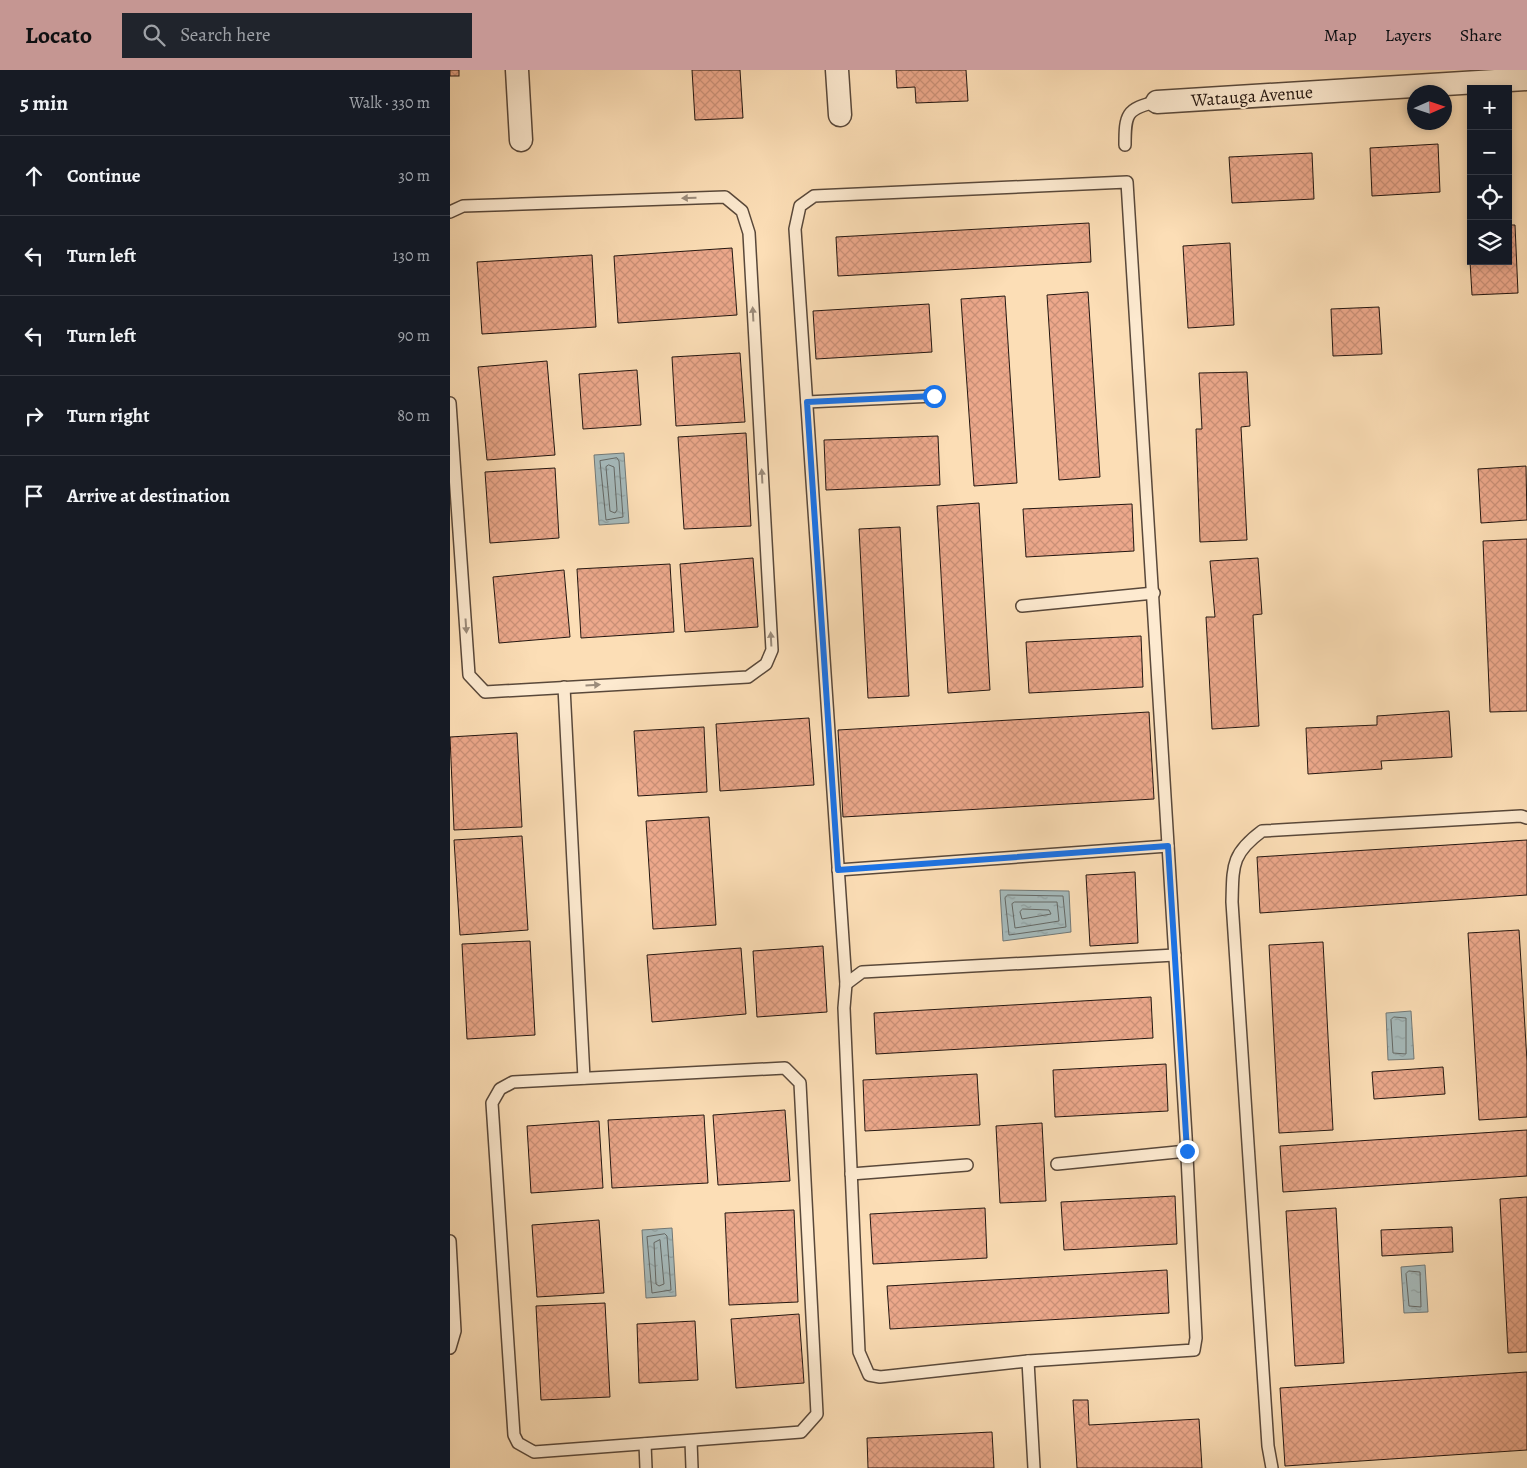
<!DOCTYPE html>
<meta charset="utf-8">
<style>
:root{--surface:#171b24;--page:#20242c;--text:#f1f3f6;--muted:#9ea1a6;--line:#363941;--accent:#c59692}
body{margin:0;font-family:Alegreya,serif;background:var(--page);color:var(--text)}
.controls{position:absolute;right:15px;top:15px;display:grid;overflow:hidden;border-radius:0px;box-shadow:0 2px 8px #0003}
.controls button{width:45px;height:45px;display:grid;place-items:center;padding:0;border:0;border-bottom:1px solid var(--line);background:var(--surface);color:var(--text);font:25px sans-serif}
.compass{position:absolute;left:957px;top:15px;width:45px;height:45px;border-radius:50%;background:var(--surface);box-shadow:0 2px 8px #0003;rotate:87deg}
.stop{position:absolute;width:15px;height:15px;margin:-11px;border:4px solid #1a73e8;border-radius:50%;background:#fff}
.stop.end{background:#1a73e8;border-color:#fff;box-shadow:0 1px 5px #0008}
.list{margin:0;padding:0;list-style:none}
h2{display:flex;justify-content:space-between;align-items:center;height:65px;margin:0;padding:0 20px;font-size:21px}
h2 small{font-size:16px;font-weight:400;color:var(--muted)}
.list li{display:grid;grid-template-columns:32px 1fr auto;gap:15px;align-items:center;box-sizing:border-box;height:80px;padding:0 20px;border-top:1px solid var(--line)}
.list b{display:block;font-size:19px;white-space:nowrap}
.list em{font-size:16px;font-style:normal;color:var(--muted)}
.icon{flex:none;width:28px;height:28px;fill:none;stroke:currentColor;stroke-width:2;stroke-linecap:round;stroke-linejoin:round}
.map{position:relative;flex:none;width:1077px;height:1398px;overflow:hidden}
header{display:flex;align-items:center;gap:30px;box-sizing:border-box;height:70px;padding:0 25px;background:var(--accent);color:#111}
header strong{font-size:24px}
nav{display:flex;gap:28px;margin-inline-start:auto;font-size:18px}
.search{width:350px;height:45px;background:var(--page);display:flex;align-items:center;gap:12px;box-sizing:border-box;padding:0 18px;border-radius:0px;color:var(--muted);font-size:19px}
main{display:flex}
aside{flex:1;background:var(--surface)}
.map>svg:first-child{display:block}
</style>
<header>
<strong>Locato</strong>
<div class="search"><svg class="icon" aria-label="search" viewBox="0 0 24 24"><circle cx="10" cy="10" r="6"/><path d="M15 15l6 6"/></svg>Search here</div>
<nav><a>Map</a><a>Layers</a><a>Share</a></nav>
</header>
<main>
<aside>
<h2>5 min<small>Walk · 330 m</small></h2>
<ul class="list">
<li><svg class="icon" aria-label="ahead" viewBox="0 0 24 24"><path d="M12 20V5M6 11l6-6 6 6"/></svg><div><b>Continue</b></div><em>30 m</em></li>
<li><svg class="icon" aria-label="left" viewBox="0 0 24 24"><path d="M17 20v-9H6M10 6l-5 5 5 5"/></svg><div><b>Turn left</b></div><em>130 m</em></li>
<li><svg class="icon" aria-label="left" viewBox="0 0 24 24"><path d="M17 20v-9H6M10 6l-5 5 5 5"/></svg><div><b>Turn left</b></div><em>90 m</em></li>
<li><svg class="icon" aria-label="right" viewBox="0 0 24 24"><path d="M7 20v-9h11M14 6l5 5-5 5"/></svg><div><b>Turn right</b></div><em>80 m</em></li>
<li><svg class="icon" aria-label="arrive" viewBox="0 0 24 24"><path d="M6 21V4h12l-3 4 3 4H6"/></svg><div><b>Arrive at destination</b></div></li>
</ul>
</aside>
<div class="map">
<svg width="1077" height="1398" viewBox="0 0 1077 1398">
<defs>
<pattern id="water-ripples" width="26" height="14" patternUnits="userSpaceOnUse" patternTransform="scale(1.25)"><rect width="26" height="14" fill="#a5b9ba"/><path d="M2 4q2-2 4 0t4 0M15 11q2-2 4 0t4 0" fill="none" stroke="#8e9e9f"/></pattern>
<pattern id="building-cross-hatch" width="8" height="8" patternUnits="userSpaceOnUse" patternTransform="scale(1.25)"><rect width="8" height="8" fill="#eca88b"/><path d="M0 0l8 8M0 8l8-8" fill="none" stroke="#ca9077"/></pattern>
</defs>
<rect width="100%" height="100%" fill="#fcdeb6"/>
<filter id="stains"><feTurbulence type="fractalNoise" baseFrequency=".004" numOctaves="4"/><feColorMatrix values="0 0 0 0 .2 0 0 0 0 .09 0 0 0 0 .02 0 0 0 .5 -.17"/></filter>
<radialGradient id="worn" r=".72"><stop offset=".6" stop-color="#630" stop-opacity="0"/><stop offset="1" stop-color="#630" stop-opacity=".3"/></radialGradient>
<g fill="url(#water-ripples)" stroke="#717876">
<path d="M 174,383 L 179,453 L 149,455 L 144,385 Z"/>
<path d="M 550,820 L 619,821 L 621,862 L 553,871 Z"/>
<path d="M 961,941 L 964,989 L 938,990 L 936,943 Z"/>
<path d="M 222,1158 L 226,1226 L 196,1228 L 192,1160 Z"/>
<path d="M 975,1195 L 978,1242 L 954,1243 L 951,1197 Z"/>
</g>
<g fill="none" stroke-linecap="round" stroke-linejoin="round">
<g stroke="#646865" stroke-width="1">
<path d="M 167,388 L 169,391 L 173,447 L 156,450 L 150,391 Z"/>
<path d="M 159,395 L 164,397 L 167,440 L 165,443 L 160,441 L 156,397 Z"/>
<path d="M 558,825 L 613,826 L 616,857 L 559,865 L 555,828 Z"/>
<path d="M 565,832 L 607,832 L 609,851 L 565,858 L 562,834 Z"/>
<path d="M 573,839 L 599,840 L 601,844 L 572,849 L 570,842 Z"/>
<path d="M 944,947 L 956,948 L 956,984 L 943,983 L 941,950 Z"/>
<path d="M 215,1164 L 217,1166 L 221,1220 L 202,1223 L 197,1167 Z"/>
<path d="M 210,1170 L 214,1214 L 209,1216 L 206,1214 L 204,1173 Z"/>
<path d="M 959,1201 L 970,1202 L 971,1237 L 959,1236 L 956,1204 Z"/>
</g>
</g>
<g fill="url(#building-cross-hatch)" stroke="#231610">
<rect x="0" y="0" width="9" height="6"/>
<path d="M 242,0 L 290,0 L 293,48 L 245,50 Z"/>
<path d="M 446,0 L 516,0 L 518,31 L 466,33 L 465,17 L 447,18 Z"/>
<path d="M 988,74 L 990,122 L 922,126 L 920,78 Z"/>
<path d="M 862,83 L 864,129 L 782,133 L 779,87 Z"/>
<path d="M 639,153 L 641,192 L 388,206 L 386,167 Z"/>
<path d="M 1058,155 L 1065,155 L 1068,223 L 1022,225 L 1018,157 L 1021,157 L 1021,191 L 1058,191 Z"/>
<path d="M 780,173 L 784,255 L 738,258 L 733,176 Z"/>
<path d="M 282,178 L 287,245 L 168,253 L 164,186 Z"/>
<path d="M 142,185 L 146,257 L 32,264 L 27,192 Z"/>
<path d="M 638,222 L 650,407 L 609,410 L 597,225 Z"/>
<path d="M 555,226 L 567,413 L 524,416 L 511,229 Z"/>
<path d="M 479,234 L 482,282 L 366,289 L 363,241 Z"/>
<path d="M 929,237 L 932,284 L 883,286 L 881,239 Z"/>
<path d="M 290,283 L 295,352 L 226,356 L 222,287 Z"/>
<path d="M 97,291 L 105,385 L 37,390 L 28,297 Z"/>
<path d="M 187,300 L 191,355 L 133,359 L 129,304 Z"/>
<path d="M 797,302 L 800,356 L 791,357 L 797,470 L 750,472 L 746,359 L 752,359 L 749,303 Z"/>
<path d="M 296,363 L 301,456 L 234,459 L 228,367 Z"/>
<path d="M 488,366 L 490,415 L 376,420 L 374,370 Z"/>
<path d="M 1076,396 L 1077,450 L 1031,453 L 1028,399 Z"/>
<path d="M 105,398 L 109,468 L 40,473 L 35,402 Z"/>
<path d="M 529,433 L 540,620 L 498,623 L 487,436 Z"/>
<path d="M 682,434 L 684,481 L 576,487 L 573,439 Z"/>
<path d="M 450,457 L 459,626 L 418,628 L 409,459 Z"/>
<path d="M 1077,469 L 1077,641 L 1040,642 L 1033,471 Z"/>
<path d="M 303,488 L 308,557 L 235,562 L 230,494 Z"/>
<path d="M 808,488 L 812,544 L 803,545 L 809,656 L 762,659 L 756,547 L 765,547 L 760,491 Z"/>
<path d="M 220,494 L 224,562 L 131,568 L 127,499 Z"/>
<path d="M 114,500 L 120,567 L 49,573 L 43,507 Z"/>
<path d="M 691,566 L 693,617 L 579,623 L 576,572 Z"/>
<path d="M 999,641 L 1002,687 L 931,691 L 932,699 L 858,704 L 856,658 L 927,655 L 927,646 Z"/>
<path d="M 699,642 L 704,729 L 393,747 L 388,660 Z"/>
<path d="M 359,648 L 364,715 L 270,721 L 266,654 Z"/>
<path d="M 254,657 L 257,722 L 188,726 L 184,661 Z"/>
<path d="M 67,663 L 72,757 L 4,760 L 0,667 Z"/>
<path d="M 259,747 L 266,855 L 203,859 L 196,751 Z"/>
<path d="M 72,766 L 78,860 L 10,865 L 4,770 Z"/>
<path d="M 1077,770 L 1077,825 L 810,843 L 807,787 Z"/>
<path d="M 685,802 L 688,873 L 640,876 L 636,805 Z"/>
<path d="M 1069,860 L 1077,991 L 1077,1047 L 1029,1050 L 1018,863 Z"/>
<path d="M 80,871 L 85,965 L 17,969 L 12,874 Z"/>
<path d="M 873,872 L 883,1060 L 829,1063 L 819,875 Z"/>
<path d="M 373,876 L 377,942 L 307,947 L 303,881 Z"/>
<path d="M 291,878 L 296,944 L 202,952 L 197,885 Z"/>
<path d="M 701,927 L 703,968 L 426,984 L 424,943 Z"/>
<path d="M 716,994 L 718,1041 L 605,1047 L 603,1000 Z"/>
<path d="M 993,997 L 995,1024 L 924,1029 L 922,1002 Z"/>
<path d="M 527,1004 L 530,1055 L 415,1061 L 413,1010 Z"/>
<path d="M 335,1040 L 340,1111 L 268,1115 L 263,1045 Z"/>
<path d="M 254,1045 L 258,1113 L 162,1118 L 158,1050 Z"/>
<path d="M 149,1051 L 153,1118 L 81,1123 L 77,1056 Z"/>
<path d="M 592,1053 L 596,1131 L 550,1133 L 546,1056 Z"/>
<path d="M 1077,1060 L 1077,1106 L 833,1122 L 830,1076 Z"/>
<path d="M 725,1126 L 727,1174 L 614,1180 L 611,1132 Z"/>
<path d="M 1077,1127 L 1077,1282 L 1058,1283 L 1050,1129 Z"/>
<path d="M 535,1138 L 537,1188 L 423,1194 L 420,1144 Z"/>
<path d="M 886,1138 L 894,1293 L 845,1296 L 836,1141 Z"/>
<path d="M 344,1140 L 348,1232 L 279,1235 L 275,1143 Z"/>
<path d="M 149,1150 L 154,1223 L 87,1227 L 82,1155 Z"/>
<path d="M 1002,1157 L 1003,1182 L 932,1186 L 931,1160 Z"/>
<path d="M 717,1200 L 719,1243 L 440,1259 L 437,1216 Z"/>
<path d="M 155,1233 L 160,1327 L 91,1330 L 86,1236 Z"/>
<path d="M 349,1244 L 354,1313 L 286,1318 L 281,1249 Z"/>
<path d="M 245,1251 L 248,1310 L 189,1313 L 187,1254 Z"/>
<path d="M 1077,1302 L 1077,1380 L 835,1396 L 830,1318 Z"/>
<path d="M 623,1330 L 638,1330 L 639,1355 L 749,1349 L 752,1398 L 627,1398 Z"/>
<path d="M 542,1362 L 544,1398 L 418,1398 L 417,1368 Z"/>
</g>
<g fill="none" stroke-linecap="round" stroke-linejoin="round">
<defs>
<g id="service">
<path d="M 675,75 C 675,45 676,38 707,32"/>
<path d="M 677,112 L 736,1066 L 746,1268 L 744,1280 L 578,1291 L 430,1307 L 419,1305 L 409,1282 L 394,938 L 396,914 L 345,159 L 350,136 L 364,126 Z"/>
<path d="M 0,142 L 13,136 L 275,127 L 292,141 L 299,163 L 322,580 L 316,594 L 298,607 L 35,622 L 19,605 L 0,333"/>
<path d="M 357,332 L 484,326"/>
<path d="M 572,536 L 704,523"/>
<path d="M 114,617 L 134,1008"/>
<path d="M 388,800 L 718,776"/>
<path d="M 396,914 L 412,902 L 725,885"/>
<path d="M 335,998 L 350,1013 L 367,1344 L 351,1362 L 84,1382 L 68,1373 L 64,1365 L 42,1033 L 50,1019 L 63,1012 Z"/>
<path d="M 607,1094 L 737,1081"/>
<path d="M 401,1104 L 517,1095"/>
<path d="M 0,1171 L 5,1261 L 0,1278"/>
<path d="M 578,1291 L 584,1398"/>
<path d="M 241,1371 L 242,1398"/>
<path d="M 195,1374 L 196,1398"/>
<path d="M 822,1398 L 818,1376 L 782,832 C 783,796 781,784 812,761 L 1071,746 L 1077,748"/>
</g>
<g id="minor">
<path d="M 67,0 L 71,70"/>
<path d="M 387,0 L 390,45"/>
<path d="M 707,32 L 1077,9"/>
</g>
</defs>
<use href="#service" stroke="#59483a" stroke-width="14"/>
<use href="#minor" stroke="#59483a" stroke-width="25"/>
<use href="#service" stroke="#fdead0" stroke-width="11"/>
<use href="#minor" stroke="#fdead0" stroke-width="22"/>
</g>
<defs><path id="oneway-solid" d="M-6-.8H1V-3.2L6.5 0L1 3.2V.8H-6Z" transform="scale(1.25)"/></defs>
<g fill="#9b8b7a">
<use href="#oneway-solid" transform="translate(239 128) rotate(178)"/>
<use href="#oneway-solid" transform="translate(303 244) rotate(-93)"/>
<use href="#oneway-solid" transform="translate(312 406) rotate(-93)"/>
<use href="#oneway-solid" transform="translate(16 556) rotate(86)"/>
<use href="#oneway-solid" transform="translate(321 569) rotate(-93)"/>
<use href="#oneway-solid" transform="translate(143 615) rotate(-3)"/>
</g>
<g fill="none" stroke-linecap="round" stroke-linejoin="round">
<path stroke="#1a73e8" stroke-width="6" d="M 484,326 L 357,332 L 388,800 L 718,776 L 737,1081"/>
</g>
<g text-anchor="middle" stroke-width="4" stroke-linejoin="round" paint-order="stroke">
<g font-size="18" fill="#231610" stroke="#fdead0">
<text transform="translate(802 26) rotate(-4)" y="6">Watauga Avenue</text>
</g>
</g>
<rect width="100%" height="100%" filter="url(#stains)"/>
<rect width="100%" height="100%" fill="url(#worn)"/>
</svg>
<div class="controls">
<button>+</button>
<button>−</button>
<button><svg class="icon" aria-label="locate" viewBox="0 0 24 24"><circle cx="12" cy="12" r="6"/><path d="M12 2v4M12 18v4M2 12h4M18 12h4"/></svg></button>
<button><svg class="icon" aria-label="layers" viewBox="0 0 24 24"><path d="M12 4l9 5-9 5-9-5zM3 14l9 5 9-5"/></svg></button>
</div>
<svg class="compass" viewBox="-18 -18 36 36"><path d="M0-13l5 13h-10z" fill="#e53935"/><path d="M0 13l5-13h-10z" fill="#9ea1a6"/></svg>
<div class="stop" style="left:484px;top:326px"></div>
<div class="stop end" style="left:737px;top:1081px"></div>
</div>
</main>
